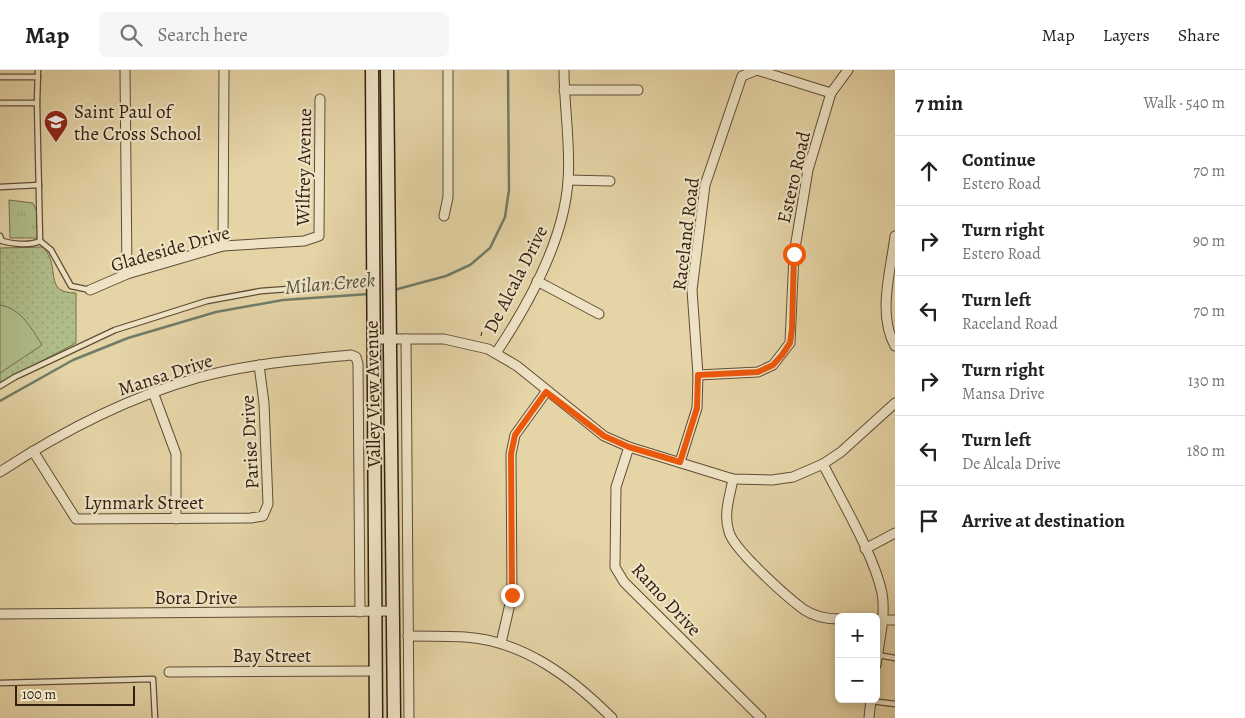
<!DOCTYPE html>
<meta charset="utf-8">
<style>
:root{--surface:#fff;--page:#f6f6f6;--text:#222;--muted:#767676;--line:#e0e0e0}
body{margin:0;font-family:Alegreya,serif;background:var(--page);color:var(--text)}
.controls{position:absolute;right:15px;bottom:15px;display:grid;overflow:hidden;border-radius:8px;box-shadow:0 2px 8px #0003}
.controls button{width:45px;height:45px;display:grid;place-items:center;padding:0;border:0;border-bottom:1px solid var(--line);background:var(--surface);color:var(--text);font:25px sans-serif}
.scale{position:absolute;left:15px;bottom:12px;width:120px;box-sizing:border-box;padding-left:5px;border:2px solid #332011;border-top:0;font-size:14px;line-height:18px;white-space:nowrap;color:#332011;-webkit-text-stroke:4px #eee3c5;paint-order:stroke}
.stop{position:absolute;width:15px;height:15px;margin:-11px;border:4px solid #ea580c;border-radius:50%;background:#fff}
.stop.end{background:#ea580c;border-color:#fff;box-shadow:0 1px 5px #0008}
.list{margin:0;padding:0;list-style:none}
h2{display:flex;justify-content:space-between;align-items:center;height:65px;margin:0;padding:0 20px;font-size:21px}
h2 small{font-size:16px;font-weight:400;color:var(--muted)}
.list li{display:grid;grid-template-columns:32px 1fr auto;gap:15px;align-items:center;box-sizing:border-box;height:70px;padding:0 20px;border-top:1px solid var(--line)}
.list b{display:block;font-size:19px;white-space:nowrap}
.list p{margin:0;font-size:16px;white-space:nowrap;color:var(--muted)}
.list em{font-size:16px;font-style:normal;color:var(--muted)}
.icon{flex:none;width:28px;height:28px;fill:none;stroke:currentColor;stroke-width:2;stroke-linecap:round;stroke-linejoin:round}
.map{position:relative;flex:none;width:895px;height:648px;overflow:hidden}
header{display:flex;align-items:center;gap:30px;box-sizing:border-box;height:70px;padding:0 25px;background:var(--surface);border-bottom:1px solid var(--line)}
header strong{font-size:24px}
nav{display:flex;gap:28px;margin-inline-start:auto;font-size:18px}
.search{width:350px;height:45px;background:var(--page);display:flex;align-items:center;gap:12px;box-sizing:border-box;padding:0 18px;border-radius:8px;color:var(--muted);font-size:19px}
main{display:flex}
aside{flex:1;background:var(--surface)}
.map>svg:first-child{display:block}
</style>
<header>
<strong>Map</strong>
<div class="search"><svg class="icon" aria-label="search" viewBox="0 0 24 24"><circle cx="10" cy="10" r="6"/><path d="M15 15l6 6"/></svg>Search here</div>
<nav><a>Map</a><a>Layers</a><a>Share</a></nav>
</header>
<main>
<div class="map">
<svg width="895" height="648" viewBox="0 0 895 648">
<defs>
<pattern id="grass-dots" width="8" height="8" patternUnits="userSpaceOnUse" patternTransform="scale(1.25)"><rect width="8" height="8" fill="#b0be8a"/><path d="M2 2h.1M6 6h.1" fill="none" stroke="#98a376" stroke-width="1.8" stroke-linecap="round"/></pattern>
<pattern id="park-tufts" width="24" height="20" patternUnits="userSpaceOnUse" patternTransform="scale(1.25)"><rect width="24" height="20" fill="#b0be8a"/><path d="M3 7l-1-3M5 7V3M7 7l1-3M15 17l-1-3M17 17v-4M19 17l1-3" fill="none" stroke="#98a376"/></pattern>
</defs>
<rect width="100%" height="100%" fill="#e5d4a6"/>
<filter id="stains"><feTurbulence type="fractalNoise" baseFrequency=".004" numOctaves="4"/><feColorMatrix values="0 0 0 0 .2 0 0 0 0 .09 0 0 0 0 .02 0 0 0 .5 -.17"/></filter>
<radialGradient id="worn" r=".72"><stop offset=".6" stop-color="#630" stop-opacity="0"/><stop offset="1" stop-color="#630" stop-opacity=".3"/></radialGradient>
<path fill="url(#grass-dots)" stroke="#726f4e" d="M 43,177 C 62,197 42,223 76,223 L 76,273 L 0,313 L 0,178 Z"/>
<path fill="url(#park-tufts)" stroke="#726f4e" d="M 9,130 L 33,133 L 37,142 L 37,168 L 10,168 Z"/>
<path fill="#b0be8a" stroke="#726f4e" d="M 0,235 C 22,239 31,258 42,275 L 0,303 Z"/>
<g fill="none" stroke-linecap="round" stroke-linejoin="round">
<g stroke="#6f7c68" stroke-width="2.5">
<path d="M 394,220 L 446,206 L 470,195 L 490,178 L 505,147 L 509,120 L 508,0"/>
<path d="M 0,331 L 73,290 L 128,268 L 216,242 L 283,230 L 369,224"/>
</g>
<defs>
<g id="service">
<path d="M 0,7 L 38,7"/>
<path d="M 0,33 L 37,33 L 38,0"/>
<path d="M 0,117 L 39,115"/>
<path d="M 0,166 L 2,171 C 12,174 30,176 40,171 L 37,33"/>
<path d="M 40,171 L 51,180 L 71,216 L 90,220"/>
<path d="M 0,316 L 15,307 L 115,260 L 207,231 L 261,221 L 372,213"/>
<path d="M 878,585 L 895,588"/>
<path d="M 0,613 L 153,609 L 155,648"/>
<path d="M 871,631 L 895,634"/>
</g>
<g id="minor">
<path d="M 125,0 L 127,204"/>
<path d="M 564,20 L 638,20"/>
<path d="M 568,110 L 610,111"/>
<path d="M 444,146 L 448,127 L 448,0"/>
<path d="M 895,166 C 891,200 877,244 895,276"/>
<path d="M 223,176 L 224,0"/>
<path d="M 537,211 L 599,244"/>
<path d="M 90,220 L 127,204 L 223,176 L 304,171 L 319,166 L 320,29"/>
<path d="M 374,269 L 444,269 L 488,279 L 517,296 L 604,366 L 629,377 L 733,409 L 772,410 L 793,407 L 823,394 L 841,382 L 895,333"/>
<path d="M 406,269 L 409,648"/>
<path d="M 496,283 C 528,235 564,169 568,111 C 571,77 564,36 564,0"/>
<path d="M 698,305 L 758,302 L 773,295 L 790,273 L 794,184 L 808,100 L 831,23 L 848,0"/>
<path d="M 153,322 L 176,384 L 176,449"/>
<path d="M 629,377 L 616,417 L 615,497 L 624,512 L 761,648"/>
<path d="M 33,381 L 76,449 L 251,448 L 263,446 L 268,434 L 264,333 L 259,295"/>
<path d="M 680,392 L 697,338 L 698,305 L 692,220 L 705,115 L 742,6 L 757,0 L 831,23"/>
<path d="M 823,394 C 841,430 874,485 882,523 C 886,546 879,572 876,595"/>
<path d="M 0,402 C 61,362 126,328 197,308 C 247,294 300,290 351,285 L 356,287 L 358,294 L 360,542"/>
<path d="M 733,409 C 730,426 723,444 729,462 C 734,480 786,526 803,539 C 813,546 826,549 839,549"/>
<path d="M 865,479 L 895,463"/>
<path d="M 0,544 L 393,541"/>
<path d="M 876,550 L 895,550"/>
<path d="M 408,566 C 427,566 446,566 465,567 C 524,571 572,608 612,648"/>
<path d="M 501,573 L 512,525 L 511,384 L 515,365 L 546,322"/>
<path d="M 169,602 L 376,601"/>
<path d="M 869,648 L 871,629"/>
</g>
<g id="secondary">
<path d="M 372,0 L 376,648"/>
<path d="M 387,0 L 394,648"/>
</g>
</defs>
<use href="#service" stroke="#604d36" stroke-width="7"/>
<use href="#minor" stroke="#604d36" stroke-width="11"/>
<use href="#secondary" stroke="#332011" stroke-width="15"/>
<path stroke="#332011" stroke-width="1" stroke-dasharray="4 2.5" stroke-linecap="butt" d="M 481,266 L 482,261"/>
<use href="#service" stroke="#eee3c5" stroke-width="4.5"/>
<use href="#minor" stroke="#eee3c5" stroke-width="9"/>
<use href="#secondary" stroke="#eee3c5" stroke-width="12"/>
</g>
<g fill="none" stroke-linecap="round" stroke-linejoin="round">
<path stroke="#ea580c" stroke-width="6" d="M 512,525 L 511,384 L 515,365 L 546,322 L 604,366 L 629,377 L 680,392 L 697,338 L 698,305 L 758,302 L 773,295 L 782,285 L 790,273 L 792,259 L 794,184"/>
</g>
<defs>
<symbol id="school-pin" viewBox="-11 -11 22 30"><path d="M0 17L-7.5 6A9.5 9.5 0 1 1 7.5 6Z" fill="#8f2418" stroke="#eee3c5"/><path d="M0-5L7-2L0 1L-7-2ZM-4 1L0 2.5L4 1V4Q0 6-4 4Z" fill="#fff"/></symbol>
</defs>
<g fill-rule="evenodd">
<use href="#school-pin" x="42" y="38" width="28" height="38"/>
</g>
<g text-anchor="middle" stroke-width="4.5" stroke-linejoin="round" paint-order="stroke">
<g font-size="19" fill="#332011" stroke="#eee3c5" text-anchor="start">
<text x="74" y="48">Saint Paul of<tspan x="74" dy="22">the Cross School</tspan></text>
</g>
<g font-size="19" fill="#332011" stroke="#eee3c5">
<text transform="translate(303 97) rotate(-89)" y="7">Wilfrey Avenue</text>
<text transform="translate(793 107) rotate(-77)" y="7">Estero Road</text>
<text transform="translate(685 164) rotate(-83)" y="7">Raceland Road</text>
<text transform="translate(170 178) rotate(-16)" y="7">Gladeside Drive</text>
<text transform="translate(515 209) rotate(-63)" y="7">De Alcala Drive</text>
<text transform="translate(165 304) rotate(-18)" y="7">Mansa Drive</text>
<text transform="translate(372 324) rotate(-91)" y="7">Valley View Avenue</text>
<text transform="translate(249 372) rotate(-93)" y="7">Parise Drive</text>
<text x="144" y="439">Lynmark Street</text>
<text x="196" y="534">Bora Drive</text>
<text transform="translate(667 529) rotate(47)" y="7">Ramo Drive</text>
<text x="272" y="592">Bay Street</text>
</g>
<g font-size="20" font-style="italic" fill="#514e3c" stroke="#eee3c5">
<text transform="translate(330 213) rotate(-5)" y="7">Milan Creek</text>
</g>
</g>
<rect width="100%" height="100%" filter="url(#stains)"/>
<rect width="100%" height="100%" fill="url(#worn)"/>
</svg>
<div class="controls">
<button>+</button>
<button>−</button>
</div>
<div class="scale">100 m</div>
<div class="stop" style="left:794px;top:184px"></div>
<div class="stop end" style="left:512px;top:525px"></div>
</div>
<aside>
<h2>7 min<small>Walk · 540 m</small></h2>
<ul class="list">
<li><svg class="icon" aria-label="ahead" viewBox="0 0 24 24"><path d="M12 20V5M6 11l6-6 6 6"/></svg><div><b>Continue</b><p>Estero Road</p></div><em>70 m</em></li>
<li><svg class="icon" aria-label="right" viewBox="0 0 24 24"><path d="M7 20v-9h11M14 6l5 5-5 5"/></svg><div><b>Turn right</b><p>Estero Road</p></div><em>90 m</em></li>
<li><svg class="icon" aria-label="left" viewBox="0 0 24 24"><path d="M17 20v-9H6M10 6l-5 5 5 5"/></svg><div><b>Turn left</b><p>Raceland Road</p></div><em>70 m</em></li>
<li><svg class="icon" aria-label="right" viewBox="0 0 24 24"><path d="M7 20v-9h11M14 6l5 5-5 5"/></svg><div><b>Turn right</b><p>Mansa Drive</p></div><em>130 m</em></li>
<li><svg class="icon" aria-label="left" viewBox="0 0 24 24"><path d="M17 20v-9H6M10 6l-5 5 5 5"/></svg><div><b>Turn left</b><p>De Alcala Drive</p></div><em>180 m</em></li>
<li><svg class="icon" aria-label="arrive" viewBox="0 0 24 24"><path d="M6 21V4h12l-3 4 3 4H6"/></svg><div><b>Arrive at destination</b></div></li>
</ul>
</aside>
</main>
